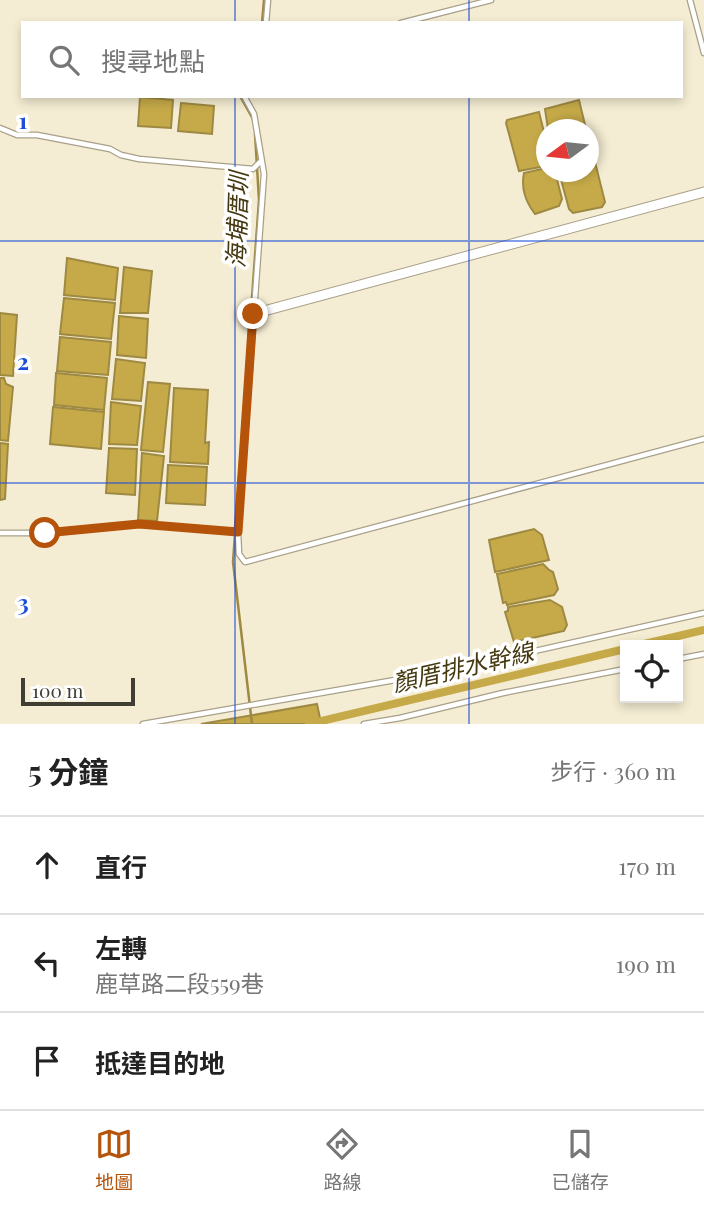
<!DOCTYPE html>
<html lang="zh-TW">
<meta charset="utf-8">
<style>
:root{--surface:#fff;--page:#f2f2f2;--text:#222;--muted:#767676;--line:#e0e0e0;--accent:#b45309}
body{margin:0;font-family:"Playfair Display","Noto Sans TC",serif;background:var(--page);color:var(--text)}
.controls{position:absolute;right:21px;bottom:21px;display:grid;overflow:hidden;border-radius:0px;box-shadow:0 4px 10px #0003}
.controls button{width:63px;height:63px;display:grid;place-items:center;padding:0;border:0;border-bottom:2px solid var(--line);background:var(--surface);color:var(--text);font:35px sans-serif}
.compass{position:absolute;left:536px;top:119px;width:63px;height:63px;border-radius:50%;background:var(--surface);box-shadow:0 4px 10px #0003;rotate:255deg}
.scale{position:absolute;left:21px;bottom:18px;width:114px;box-sizing:border-box;padding-left:7px;border:4px solid #403d32;border-top:0;font-size:19px;line-height:24px;white-space:nowrap;color:#403d32;-webkit-text-stroke:5px #fff;paint-order:stroke}
.stop{position:absolute;width:21px;height:21px;margin:-16px;border:5px solid #b45309;border-radius:50%;background:#fff}
.stop.end{background:#b45309;border-color:#fff;box-shadow:0 2px 7px #0008}
.list{margin:0;padding:0;list-style:none}
h2{display:flex;justify-content:space-between;align-items:center;height:91px;margin:0;padding:0 28px;font-size:30px}
h2 small{font-size:23px;font-weight:400;color:var(--muted)}
.list li{display:grid;grid-template-columns:46px 1fr auto;gap:21px;align-items:center;box-sizing:border-box;height:98px;padding:0 28px;border-top:2px solid var(--line)}
.list b{display:block;font-size:26px;white-space:nowrap}
.list p{margin:0;font-size:23px;white-space:nowrap;color:var(--muted)}
.list em{font-size:23px;font-style:normal;color:var(--muted)}
.icon{flex:none;width:38px;height:38px;fill:none;stroke:currentColor;stroke-width:2;stroke-linecap:round;stroke-linejoin:round}
.map{position:relative;flex:none;width:704px;height:724px;overflow:hidden}
.search{position:absolute;background:var(--surface);box-shadow:0 4px 10px #0003;left:21px;right:21px;top:21px;height:77px;display:flex;align-items:center;gap:18px;box-sizing:border-box;padding:0 24px;border-radius:0px;color:var(--muted);font-size:26px}
.sheet{height:385px;background:var(--surface)}
nav{display:flex;justify-content:space-around;align-items:center;box-sizing:border-box;height:98px;border-top:2px solid var(--line);background:var(--surface);font-size:19px;color:var(--muted)}
nav a{display:grid;justify-items:center;gap:4px}
nav .on{color:var(--accent)}
.map>svg:first-child{display:block}
</style>
<div class="map">
<svg width="704" height="724" viewBox="0 0 704 724">
<rect width="100%" height="100%" fill="#f5edd3"/>
<g fill="#c6aa49" stroke="#9e8942" stroke-width="2">
<path d="M 140,97 L 173,100 L 171,128 L 138,126 Z"/>
<path d="M 579,100 L 586,129 L 548,129 L 545,109 Z"/>
<path d="M 181,103 L 214,106 L 212,134 L 178,131 Z"/>
<path d="M 539,112 L 546,140 L 546,166 L 519,171 L 506,123 L 507,120 Z"/>
<path d="M 594,158 L 605,202 L 602,207 L 573,213 L 569,209 L 559,172 L 588,172 L 589,159 Z"/>
<path d="M 546,168 L 546,172 L 555,172 L 562,199 L 559,206 L 535,214 C 525,201 521,187 524,173 Z"/>
<path d="M 67,258 L 118,268 L 115,300 L 64,295 Z"/>
<path d="M 124,267 L 152,271 L 148,313 L 120,313 Z"/>
<path d="M 64,298 L 115,303 L 111,339 L 60,334 Z"/>
<path d="M 0,313 L 17,315 L 13,376 L 0,375 Z"/>
<path d="M 119,316 L 148,319 L 146,358 L 117,355 Z"/>
<path d="M 60,337 L 111,342 L 108,375 L 57,371 Z"/>
<path d="M 116,359 L 145,363 L 141,401 L 112,399 Z"/>
<path d="M 56,373 L 107,378 L 104,410 L 54,405 Z"/>
<path d="M 0,378 L 4,378 L 6,384 L 13,387 L 8,441 L 0,440 Z"/>
<path d="M 148,382 L 170,384 L 163,452 L 141,450 Z"/>
<path d="M 174,388 L 208,390 L 205,443 L 209,442 L 208,464 L 170,462 Z"/>
<path d="M 111,402 L 141,406 L 137,445 L 109,444 Z"/>
<path d="M 53,407 L 104,412 L 101,449 L 50,444 Z"/>
<path d="M 0,443 L 8,444 L 5,499 L 0,500 Z"/>
<path d="M 109,448 L 137,449 L 135,495 L 106,493 Z"/>
<path d="M 142,453 L 164,456 L 157,521 L 138,520 Z"/>
<path d="M 168,465 L 207,467 L 205,505 L 166,503 Z"/>
<path d="M 534,529 L 542,535 L 549,560 L 495,572 L 489,540 Z"/>
<path d="M 543,564 L 549,570 L 553,572 L 558,589 L 554,595 L 507,605 L 506,602 L 503,603 L 497,574 Z"/>
<path d="M 550,600 L 562,607 L 567,625 L 564,631 L 514,642 L 505,612 L 508,611 L 508,607 Z"/>
<path d="M 317,704 L 321,723 L 314,724 L 201,724 Z"/>
</g>
<g fill="none" stroke-linecap="round" stroke-linejoin="round">
<g stroke="#9e8942" stroke-width="2.5">
<path d="M 262,23 L 264,0"/>
<path d="M 240,96 L 254,121"/>
<path d="M 252,724 L 233,562 L 259,200 L 255,134"/>
</g>
<g stroke="#c6aa49" stroke-width="8">
<path d="M 640,645 L 704,630"/>
<path d="M 309,724 L 625,649"/>
</g>
<defs>
<g id="lane">
<path d="M 690,0 L 704,53"/>
<path d="M 266,23 L 268,0"/>
<path d="M 401,23 L 491,0"/>
<path d="M 244,96 L 254,114 L 264,174 L 238,532 L 239,554 L 245,562 L 704,439"/>
<path d="M 0,128 L 17,135 L 37,135 L 110,149 L 121,155 L 139,159 L 253,169 L 260,162"/>
<path d="M 0,533 L 45,533 L 139,524 L 238,532"/>
<path d="M 678,659 L 704,654"/>
<path d="M 143,724 L 441,672 L 704,613"/>
<path d="M 364,724 L 400,718 L 503,693 L 625,669"/>
</g>
<path id="street" d="M 253,314 L 704,192"/>
</defs>
<use href="#lane" stroke="#a8a088" stroke-width="7"/>
<use href="#street" stroke="#a8a088" stroke-width="11"/>
<use href="#lane" stroke="#fff" stroke-width="4.5"/>
<use href="#street" stroke="#fff" stroke-width="9"/>
</g>
<g fill="none" stroke-linecap="round" stroke-linejoin="round">
<path stroke="#b45309" stroke-width="9" d="M 45,533 L 139,524 L 238,532 L 253,314"/>
</g>
<path fill="none" stroke="#1d4ed8" stroke-width="2" stroke-opacity="0.55" d="M 235,0 L 235,23M 469,0 L 469,23M 235,96 L 235,724M 469,96 L 469,724M 0,241 L 704,241M 0,483 L 704,483"/>
<g text-anchor="middle" stroke-width="7" stroke-linejoin="round" paint-order="stroke">
<g font-size="24" font-style="italic" fill="#453910" stroke="#fff">
<text transform="translate(238 220) rotate(-88)" y="8">海埔厝圳</text>
<text transform="translate(463 668) rotate(-13)" y="8">顏厝排水幹線</text>
</g>
</g>
<g font-size="23" text-anchor="middle" font-weight="bold" fill="#1d4ed8" stroke="#fff" stroke-width="7" stroke-linejoin="round" paint-order="stroke">
<text x="23" y="129">1</text>
<text x="23" y="370">2</text>
<text x="23" y="611">3</text>
</g>
</svg>
<div class="controls">
<button><svg class="icon" aria-label="locate" viewBox="0 0 24 24"><circle cx="12" cy="12" r="6"/><path d="M12 2v4M12 18v4M2 12h4M18 12h4"/></svg></button>
</div>
<svg class="compass" viewBox="-18 -18 36 36"><path d="M0-13l5 13h-10z" fill="#e53935"/><path d="M0 13l5-13h-10z" fill="#767676"/></svg>
<div class="scale">100 m</div>
<div class="stop" style="left:45px;top:533px"></div>
<div class="stop end" style="left:253px;top:314px"></div>
<div class="search"><svg class="icon" aria-label="search" viewBox="0 0 24 24"><circle cx="10" cy="10" r="6"/><path d="M15 15l6 6"/></svg>搜尋地點</div>
</div>
<section class="sheet">
<h2>5 分鐘<small>步行 · 360 m</small></h2>
<ul class="list">
<li><svg class="icon" aria-label="ahead" viewBox="0 0 24 24"><path d="M12 20V5M6 11l6-6 6 6"/></svg><div><b>直行</b></div><em>170 m</em></li>
<li><svg class="icon" aria-label="left" viewBox="0 0 24 24"><path d="M17 20v-9H6M10 6l-5 5 5 5"/></svg><div><b>左轉</b><p>鹿草路二段559巷</p></div><em>190 m</em></li>
<li><svg class="icon" aria-label="arrive" viewBox="0 0 24 24"><path d="M6 21V4h12l-3 4 3 4H6"/></svg><div><b>抵達目的地</b></div></li>
</ul>
</section>
<nav>
<a class="on"><svg class="icon" aria-label="map" viewBox="0 0 24 24"><path d="M3 6l6-2 6 2 6-2v14l-6 2-6-2-6 2zM9 4v14M15 6v14"/></svg>地圖</a>
<a><svg class="icon" aria-label="directions" viewBox="0 0 24 24"><path d="M12 3l9 9-9 9-9-9zM9 14v-3h6M13 9l2 2-2 2"/></svg>路線</a>
<a><svg class="icon" aria-label="saved" viewBox="0 0 24 24"><path d="M7 4h10v16l-5-4-5 4z"/></svg>已儲存</a>
</nav>
